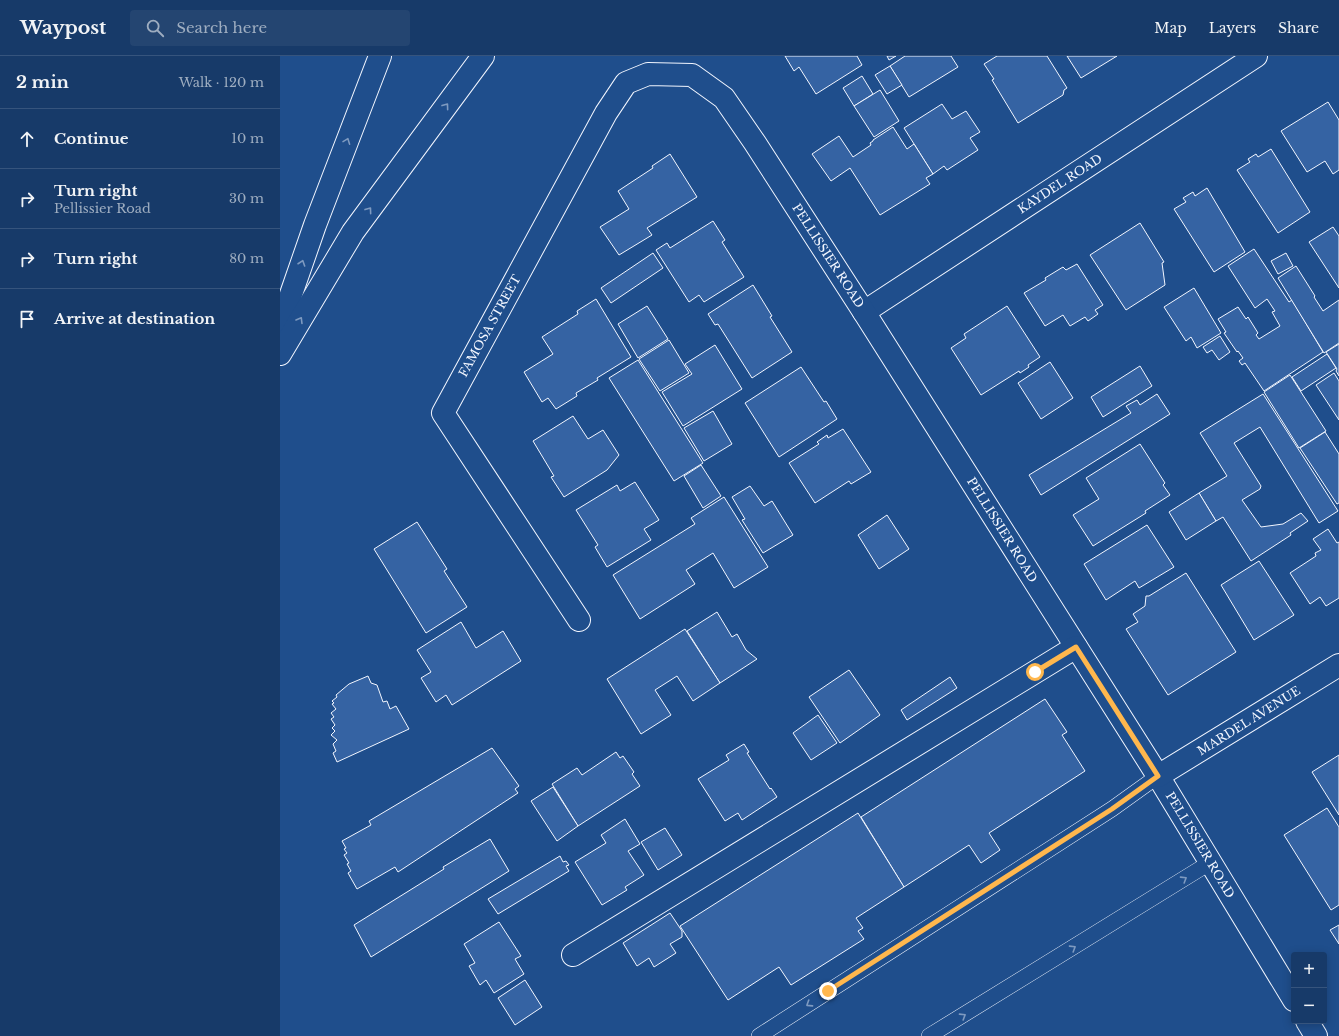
<!DOCTYPE html>
<meta charset="utf-8">
<style>
:root{--surface:#173a69;--page:#244571;--text:#f1f3f6;--muted:#9eadc0;--line:#36547d}
body{margin:0;font-family:"Libre Baskerville",serif;background:var(--page);color:var(--text)}
.controls{position:absolute;right:12px;bottom:12px;display:grid;overflow:hidden;border-radius:4px;box-shadow:0 2px 10px #0003}
.controls button{width:36px;height:36px;display:grid;place-items:center;padding:0;border:0;border-bottom:1px solid var(--line);background:var(--surface);color:var(--text);font:20px sans-serif}
.stop{position:absolute;width:12px;height:12px;margin:-9px;border:3px solid #ffb74d;border-radius:50%;background:#fff}
.stop.end{background:#ffb74d;border-color:#fff;box-shadow:0 1px 4px #0008}
.list{margin:0;padding:0;list-style:none}
h2{display:flex;justify-content:space-between;align-items:center;height:52px;margin:0;padding:0 16px;font-size:17px}
h2 small{font-size:13px;font-weight:400;color:var(--muted)}
.list li{display:grid;grid-template-columns:26px 1fr auto;gap:12px;align-items:center;box-sizing:border-box;height:60px;padding:0 16px;border-top:1px solid var(--line)}
.list b{display:block;font-size:15px;white-space:nowrap}
.list p{margin:0;font-size:13px;white-space:nowrap;color:var(--muted)}
.list em{font-size:13px;font-style:normal;color:var(--muted)}
.icon{flex:none;width:22px;height:22px;fill:none;stroke:currentColor;stroke-width:2;stroke-linecap:round;stroke-linejoin:round}
.map{position:relative;flex:none;width:1059px;height:980px;overflow:hidden}
header{display:flex;align-items:center;gap:24px;box-sizing:border-box;height:56px;padding:0 20px;background:var(--surface);border-bottom:1px solid var(--line)}
header strong{font-size:19px}
nav{display:flex;gap:22px;margin-inline-start:auto;font-size:14px}
.search{width:280px;height:36px;background:var(--page);display:flex;align-items:center;gap:10px;box-sizing:border-box;padding:0 14px;border-radius:4px;color:var(--muted);font-size:15px}
main{display:flex}
aside{flex:1;background:var(--surface)}
.map>svg:first-child{display:block}
</style>
<header>
<strong>Waypost</strong>
<div class="search"><svg class="icon" aria-label="search" viewBox="0 0 24 24"><circle cx="10" cy="10" r="6"/><path d="M15 15l6 6"/></svg>Search here</div>
<nav><a>Map</a><a>Layers</a><a>Share</a></nav>
</header>
<main>
<aside>
<h2>2 min<small>Walk · 120 m</small></h2>
<ul class="list">
<li><svg class="icon" aria-label="ahead" viewBox="0 0 24 24"><path d="M12 20V5M6 11l6-6 6 6"/></svg><div><b>Continue</b></div><em>10 m</em></li>
<li><svg class="icon" aria-label="right" viewBox="0 0 24 24"><path d="M7 20v-9h11M14 6l5 5-5 5"/></svg><div><b>Turn right</b><p>Pellissier Road</p></div><em>30 m</em></li>
<li><svg class="icon" aria-label="right" viewBox="0 0 24 24"><path d="M7 20v-9h11M14 6l5 5-5 5"/></svg><div><b>Turn right</b></div><em>80 m</em></li>
<li><svg class="icon" aria-label="arrive" viewBox="0 0 24 24"><path d="M6 21V4h12l-3 4 3 4H6"/></svg><div><b>Arrive at destination</b></div></li>
</ul>
</aside>
<div class="map">
<svg width="1059" height="980" viewBox="0 0 1059 980">
<rect width="100%" height="100%" fill="#1f4e8c"/>
<g fill="#3563a3" stroke="#f2f6ff">
<path d="M 505,0 L 577,0 L 582,9 L 536,38 L 519,11 L 514,15 Z"/>
<path d="M 607,0 L 616,0 L 609,4 Z"/>
<path d="M 625,0 L 671,0 L 678,11 L 629,41 L 610,10 Z"/>
<path d="M 717,0 L 767,0 L 787,32 L 784,34 L 783,39 L 738,67 L 712,24 L 714,23 L 704,8 Z"/>
<path d="M 787,0 L 837,0 L 801,22 Z"/>
<path d="M 610,10 L 622,29 L 607,38 L 595,19 Z"/>
<path d="M 582,20 L 593,38 L 574,50 L 563,32 Z"/>
<path d="M 600,34 L 619,65 L 594,81 L 574,50 Z"/>
<path d="M 1048,46 L 1059,64 L 1059,114 L 1053,118 L 1045,105 L 1027,116 L 1001,75 Z"/>
<path d="M 662,48 L 672,63 L 686,55 L 700,76 L 690,82 L 698,94 L 667,114 L 664,110 L 653,118 L 624,72 Z"/>
<path d="M 613,71 L 627,93 L 634,88 L 653,118 L 646,122 L 650,128 L 600,159 L 570,112 L 551,125 L 532,98 L 559,80 L 573,101 L 591,89 L 590,87 L 593,85 L 593,84 Z"/>
<path d="M 991,93 L 1030,156 L 998,177 L 957,114 L 970,106 L 968,103 L 976,98 L 978,101 Z"/>
<path d="M 390,98 L 417,141 L 367,172 L 372,179 L 339,199 L 320,171 L 349,153 L 338,135 L 373,112 L 372,110 Z"/>
<path d="M 927,132 L 965,196 L 934,216 L 894,153 L 906,146 L 903,142 L 913,136 L 915,140 Z"/>
<path d="M 433,165 L 445,184 L 442,186 L 464,221 L 424,246 L 419,239 L 409,246 L 376,194 L 387,187 L 390,192 Z"/>
<path d="M 860,167 L 884,206 L 882,207 L 885,229 L 846,254 L 810,199 Z"/>
<path d="M 1053,171 L 1059,180 L 1059,232 L 1029,186 Z"/>
<path d="M 974,193 L 1009,246 L 1012,244 L 1043,296 L 984,335 L 965,307 L 962,309 L 959,305 L 963,302 L 958,295 L 957,296 L 944,277 L 946,276 L 938,263 L 958,251 L 966,263 L 968,261 L 978,277 L 976,279 L 979,283 L 1000,270 L 992,256 L 995,255 L 987,243 L 975,252 L 948,210 Z"/>
<path d="M 373,197 L 383,212 L 331,247 L 321,232 Z"/>
<path d="M 1006,197 L 1013,210 L 998,218 L 991,205 Z"/>
<path d="M 797,208 L 823,249 L 815,254 L 818,258 L 808,265 L 805,261 L 790,270 L 783,259 L 765,270 L 744,237 L 766,224 L 765,222 L 783,211 L 786,214 Z"/>
<path d="M 1016,210 L 1035,240 L 1034,241 L 1043,255 L 1059,244 L 1059,287 L 1044,297 L 998,222 Z"/>
<path d="M 473,229 L 492,260 L 490,261 L 512,296 L 472,322 L 438,268 L 435,269 L 428,258 Z"/>
<path d="M 914,232 L 941,277 L 917,292 L 911,281 L 906,285 L 884,251 Z"/>
<path d="M 316,243 L 351,301 L 317,322 L 318,324 L 296,337 L 297,340 L 276,353 L 268,342 L 262,346 L 244,316 L 273,298 L 262,281 L 298,258 L 297,255 Z"/>
<path d="M 367,250 L 388,283 L 358,302 L 338,268 Z"/>
<path d="M 727,250 L 760,301 L 748,309 L 749,311 L 740,317 L 739,315 L 701,339 L 671,292 L 686,282 L 684,278 Z"/>
<path d="M 940,280 L 950,296 L 939,304 L 932,294 L 927,297 L 923,291 Z"/>
<path d="M 389,284 L 409,317 L 380,335 L 359,303 Z"/>
<path d="M 1059,288 L 1059,320 L 1056,315 L 1057,313 L 1046,296 Z"/>
<path d="M 435,289 L 462,333 L 403,370 L 382,336 L 412,318 L 405,308 Z"/>
<path d="M 1047,298 L 1056,312 L 1021,335 L 1012,321 Z"/>
<path d="M 358,304 L 423,407 L 394,425 L 329,322 Z"/>
<path d="M 770,306 L 793,342 L 761,363 L 738,327 Z"/>
<path d="M 860,310 L 872,330 L 823,361 L 811,341 Z"/>
<path d="M 521,311 L 544,346 L 546,345 L 557,363 L 499,401 L 465,347 Z"/>
<path d="M 1054,317 L 1059,325 L 1059,364 L 1036,329 Z"/>
<path d="M 1010,319 L 1046,375 L 1019,392 L 984,336 Z"/>
<path d="M 877,338 L 890,358 L 761,439 L 749,419 L 851,357 L 846,350 L 857,344 L 860,349 Z"/>
<path d="M 983,338 L 1058,455 L 1039,467 L 980,371 L 954,387 L 981,430 L 980,433 L 962,444 L 981,471 L 1003,468 L 1021,457 L 1028,465 L 1010,477 L 1011,479 L 971,505 L 943,461 L 936,465 L 919,437 L 947,420 L 920,377 Z"/>
<path d="M 433,355 L 452,388 L 424,405 L 404,372 Z"/>
<path d="M 293,360 L 308,383 L 323,374 L 339,399 L 327,414 L 284,441 L 271,421 L 274,420 L 253,385 Z"/>
<path d="M 563,373 L 591,416 L 571,428 L 569,425 L 535,447 L 509,407 L 539,388 L 537,386 L 547,379 L 548,382 Z"/>
<path d="M 1045,376 L 1059,398 L 1059,447 L 1057,448 L 1020,392 Z"/>
<path d="M 860,388 L 885,427 L 883,429 L 890,439 L 865,455 L 866,457 L 813,490 L 793,459 L 819,443 L 806,422 Z"/>
<path d="M 421,409 L 441,440 L 423,452 L 404,420 Z"/>
<path d="M 355,426 L 379,464 L 364,473 L 371,484 L 327,511 L 315,491 L 318,489 L 296,454 L 337,429 L 340,435 Z"/>
<path d="M 470,430 L 484,450 L 492,445 L 513,479 L 483,497 L 462,464 L 465,463 L 452,441 Z"/>
<path d="M 919,437 L 936,465 L 906,484 L 889,456 Z"/>
<path d="M 444,441 L 488,511 L 454,532 L 433,497 L 406,514 L 415,528 L 360,563 L 333,519 L 415,468 L 411,462 Z"/>
<path d="M 607,459 L 629,493 L 599,513 L 578,479 Z"/>
<path d="M 137,466 L 167,513 L 164,515 L 187,551 L 146,577 L 94,493 Z"/>
<path d="M 867,469 L 894,511 L 859,532 L 855,525 L 826,544 L 804,508 Z"/>
<path d="M 1048,473 L 1057,487 L 1059,486 L 1059,542 L 1046,550 L 1040,541 L 1030,548 L 1010,517 L 1036,500 L 1035,497 L 1041,494 L 1033,483 Z"/>
<path d="M 979,505 L 1014,559 L 974,584 L 941,529 Z"/>
<path d="M 906,517 L 956,596 L 888,639 L 846,573 L 858,566 L 853,558 L 865,550 L 866,540 L 869,540 Z"/>
<path d="M 437,556 L 452,581 L 457,578 L 466,594 L 477,603 L 440,627 L 407,575 Z"/>
<path d="M 181,566 L 196,592 L 223,575 L 241,605 L 172,649 L 166,639 L 156,646 L 141,622 L 151,616 L 137,594 Z"/>
<path d="M 405,573 L 440,627 L 413,645 L 397,620 L 375,634 L 391,659 L 361,678 L 327,623 Z"/>
<path d="M 569,614 L 600,659 L 560,687 L 529,641 Z"/>
<path d="M 88,620 L 91,627 L 97,629 L 103,646 L 107,645 L 110,653 L 116,650 L 129,673 L 57,706 L 53,697 L 56,695 L 53,688 L 57,684 L 51,679 L 55,675 L 52,672 L 55,669 L 51,663 L 54,661 L 51,657 L 56,653 L 52,648 L 54,647 L 52,645 L 57,641 L 56,639 L 69,628 Z"/>
<path d="M 670,621 L 677,632 L 627,664 L 621,654 Z"/>
<path d="M 765,643 L 787,676 L 782,679 L 805,715 L 709,777 L 720,794 L 701,807 L 689,789 L 624,831 L 581,761 Z"/>
<path d="M 538,659 L 557,687 L 531,704 L 513,677 Z"/>
<path d="M 464,688 L 469,696 L 467,697 L 490,733 L 491,732 L 497,741 L 462,764 L 458,757 L 445,765 L 418,723 L 449,704 L 446,699 Z"/>
<path d="M 212,692 L 239,730 L 235,733 L 238,737 L 118,816 L 115,811 L 77,833 L 68,817 L 71,815 L 67,808 L 69,807 L 64,799 L 67,797 L 64,793 L 66,792 L 62,785 L 91,769 L 89,765 Z"/>
<path d="M 336,696 L 340,702 L 343,700 L 354,716 L 352,718 L 360,730 L 298,770 L 272,728 L 297,712 L 302,719 Z"/>
<path d="M 1059,699 L 1059,759 L 1032,716 Z"/>
<path d="M 273,731 L 298,770 L 277,785 L 251,745 Z"/>
<path d="M 1047,752 L 1059,771 L 1059,849 L 1051,854 L 1004,779 Z"/>
<path d="M 578,757 L 624,831 L 576,862 L 583,872 L 578,875 L 584,883 L 511,929 L 499,911 L 448,944 L 400,870 Z"/>
<path d="M 345,763 L 360,788 L 348,795 L 364,819 L 345,831 L 347,834 L 322,849 L 295,806 L 326,787 L 321,779 Z"/>
<path d="M 385,772 L 402,799 L 378,814 L 361,786 Z"/>
<path d="M 210,783 L 229,815 L 91,901 L 74,869 L 164,813 L 163,811 Z"/>
<path d="M 280,800 L 283,806 L 286,805 L 289,809 L 286,810 L 289,815 L 218,858 L 208,843 Z"/>
<path d="M 390,857 L 402,875 L 402,881 L 390,888 L 396,897 L 374,911 L 369,902 L 357,910 L 343,887 Z"/>
<path d="M 219,866 L 241,900 L 235,903 L 244,918 L 214,937 L 206,924 L 200,929 L 189,910 L 195,907 L 184,888 Z"/>
<path d="M 1059,869 L 1059,888 L 1050,874 Z"/>
<path d="M 245,924 L 262,951 L 235,969 L 218,942 Z"/>
</g>
<g fill="none" stroke-linecap="round" stroke-linejoin="round">
<defs>
<g id="service">
<path d="M 479,980 L 832,753 L 878,720"/>
<path d="M 649,980 L 931,806"/>
</g>
<g id="minor">
<path d="M 584,256 L 976,0"/>
<path d="M 299,564 L 163,357 L 326,57 L 346,27 L 368,18 L 412,19 L 444,42 L 475,87 L 584,256 L 878,720 L 1014,944"/>
<path d="M 878,720 L 1059,609"/>
<path d="M 293,899 L 796,591"/>
<path d="M 1027,965 L 1036,980"/>
</g>
<g id="motorway">
<path d="M 0,270 L 35,169 L 100,0"/>
<path d="M 0,298 L 73,176 L 203,0"/>
</g>
</defs>
<use href="#service" stroke="#f2f6ff" stroke-width="16"/>
<use href="#minor" stroke="#f2f6ff" stroke-width="24"/>
<use href="#motorway" stroke="#f2f6ff" stroke-width="24"/>
<use href="#service" stroke="#1f4e8c" stroke-width="15"/>
<use href="#minor" stroke="#1f4e8c" stroke-width="22"/>
<use href="#motorway" stroke="#1f4e8c" stroke-width="22"/>
</g>
<defs><path id="oneway-chevron" d="M-2-3.5L2.5 0L-2 3.5" fill="none" stroke-width="1.6" stroke-linecap="round" stroke-linejoin="round"/></defs>
<g stroke="#7e9ac0">
<use href="#oneway-chevron" transform="translate(166 50) rotate(-54)"/>
<use href="#oneway-chevron" transform="translate(67 85) rotate(-69)"/>
<use href="#oneway-chevron" transform="translate(89 154) rotate(-54)"/>
<use href="#oneway-chevron" transform="translate(22 207) rotate(-71)"/>
<use href="#oneway-chevron" transform="translate(20 264) rotate(-59)"/>
<use href="#oneway-chevron" transform="translate(904 823) rotate(-32)"/>
<use href="#oneway-chevron" transform="translate(793 892) rotate(-32)"/>
<use href="#oneway-chevron" transform="translate(529 948) rotate(147)"/>
<use href="#oneway-chevron" transform="translate(683 960) rotate(-32)"/>
</g>
<g fill="none" stroke-linecap="round" stroke-linejoin="round">
<path stroke="#ffb74d" stroke-width="5" d="M 548,935 L 832,753 L 878,720 L 796,591 L 755,616"/>
</g>
<g text-anchor="middle" stroke-width="3" stroke-linejoin="round" paint-order="stroke">
<g font-size="12" fill="#f2f6ff" stroke="#1f4e8c">
<text transform="translate(780 128) rotate(-33)" y="4">KAYDEL ROAD</text>
<text transform="translate(548 200) rotate(57)" y="4">PELLISSIER ROAD</text>
<text transform="translate(210 270) rotate(-61)" y="4">FAMOSA STREET</text>
<text transform="translate(722 474) rotate(58)" y="4">PELLISSIER ROAD</text>
<text transform="translate(969 665) rotate(-32)" y="4">MARDEL AVENUE</text>
<text transform="translate(920 789) rotate(59)" y="4">PELLISSIER ROAD</text>
</g>
</g>
</svg>
<div class="controls">
<button>+</button>
<button>−</button>
</div>
<div class="stop" style="left:755px;top:616px"></div>
<div class="stop end" style="left:548px;top:935px"></div>
</div>
</main>
